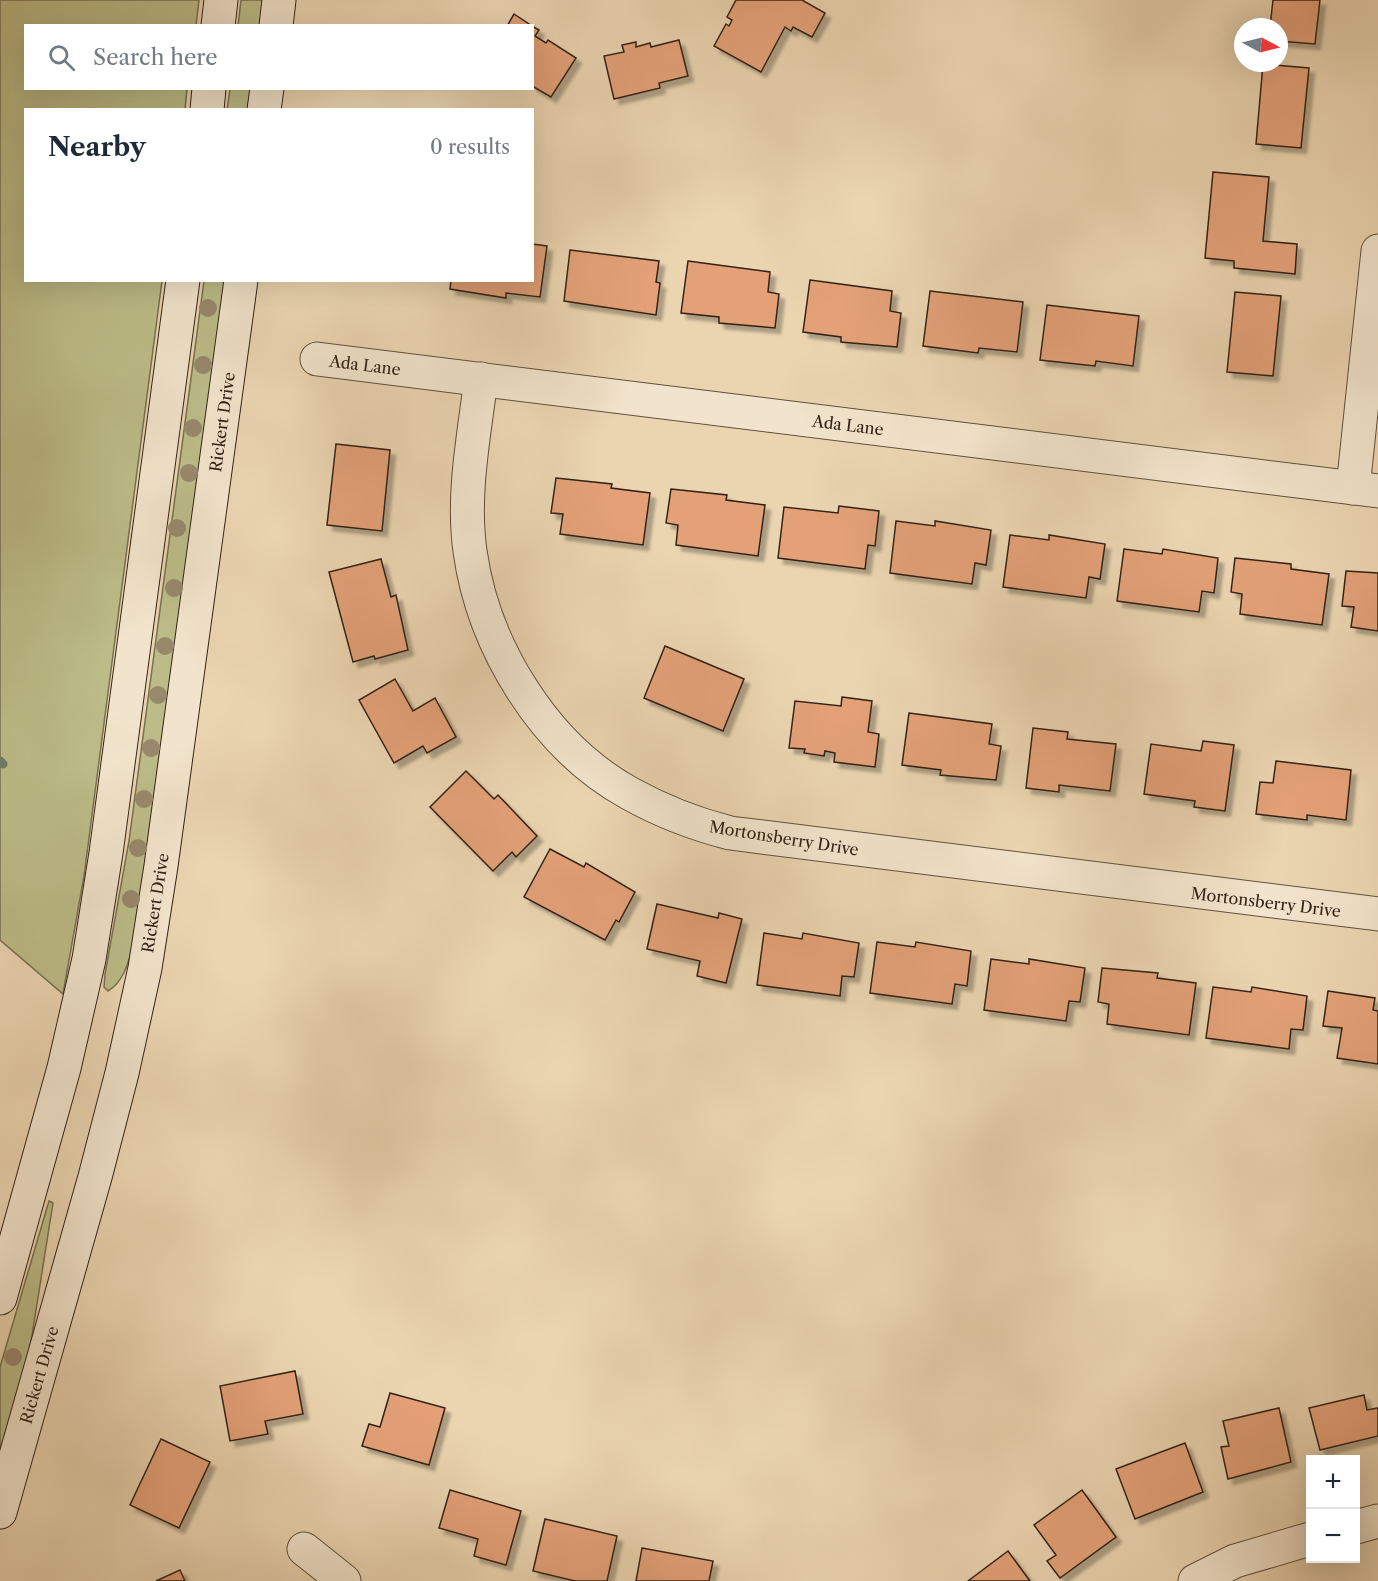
<!DOCTYPE html>
<meta charset="utf-8">
<style>
:root{--surface:#fff;--page:#f2f2f3;--text:#1f2937;--muted:#747a83;--line:#e0e1e3}
body{margin:0;font-family:"Libre Caslon Text",serif;background:var(--page);color:var(--text)}
.controls{position:absolute;right:18px;bottom:18px;display:grid;overflow:hidden;border-radius:0px;box-shadow:0 6px 24px #0002}
.controls button{width:54px;height:54px;display:grid;place-items:center;padding:0;border:0;border-bottom:2px solid var(--line);background:var(--surface);color:var(--text);font:30px sans-serif}
.compass{position:absolute;left:1234px;top:18px;width:54px;height:54px;border-radius:50%;background:var(--surface);box-shadow:0 6px 24px #0002;rotate:97deg}
.list{margin:0;padding:0;list-style:none}
h2{display:flex;justify-content:space-between;align-items:center;height:78px;margin:0;padding:0 24px;font-size:26px}
h2 small{font-size:20px;font-weight:400;color:var(--muted)}
.icon{flex:none;width:33px;height:33px;fill:none;stroke:currentColor;stroke-width:2;stroke-linecap:round;stroke-linejoin:round}
.map{position:relative;flex:none;width:1378px;height:1581px;overflow:hidden}
.search{position:absolute;background:var(--surface);box-shadow:0 6px 24px #0002;left:24px;top:24px;width:510px;height:66px;display:flex;align-items:center;gap:15px;box-sizing:border-box;padding:0 21px;border-radius:0px;color:var(--muted);font-size:22px}
.panel{position:absolute;background:var(--surface);box-shadow:0 6px 24px #0002;left:24px;top:108px;width:510px;height:174px;border-radius:0px}
.map>svg:first-child{display:block}
</style>
<div class="map">
<svg width="1378" height="1581" viewBox="0 0 1378 1581">
<defs>
<filter id="shadow"><feDropShadow dx="5.5" dy="5.5" stdDeviation="1.5" flood-color="#0004"/></filter>
</defs>
<rect width="100%" height="100%" fill="#ebd5b1"/>
<filter id="stains"><feTurbulence type="fractalNoise" baseFrequency=".00333" numOctaves="4"/><feColorMatrix values="0 0 0 0 .2 0 0 0 0 .09 0 0 0 0 .02 0 0 0 .5 -.17"/></filter>
<radialGradient id="worn" r=".72"><stop offset=".6" stop-color="#630" stop-opacity="0"/><stop offset="1" stop-color="#630" stop-opacity=".3"/></radialGradient>
<g fill="#bcbc88" stroke="#777050" stroke-width="1.5">
<path d="M 0,0 L 199,0 L 196,25 L 26,26 L 26,88 L 187,89 L 185,109 L 26,110 L 26,280 L 162,281 L 84,876 L 63,994 L 0,940 Z"/>
<path d="M 241,0 L 263,0 L 260,25 L 238,26 Z"/>
<path d="M 230,89 L 251,89 L 249,109 L 227,110 Z"/>
<path d="M 204,281 L 226,281 L 134,942 C 129,959 125,981 108,991 L 104,987 L 105,974 L 129,841 Z"/>
<path d="M 49,1201 L 53,1203 L 29,1354 L 0,1456 L 0,1367 Z"/>
</g>
<g fill="none" stroke-linecap="round" stroke-linejoin="round">
<path stroke="#707d6d" stroke-width="9" d="M 0,761 L 3,764"/>
</g>
<g fill="#e4a178" stroke="#322317" stroke-width="1.5" filter="url(#shadow)">
<path d="M 736,0 L 802,0 L 825,13 L 812,37 L 793,27 L 791,31 L 785,27 L 761,72 L 714,46 L 726,24 L 729,26 L 732,20 L 727,17 Z"/>
<path d="M 1273,0 L 1320,0 L 1315,44 L 1279,41 L 1279,27 L 1270,27 Z"/>
<path d="M 514,14 L 532,26 L 507,26 Z"/>
<path d="M 532,26 L 539,30 L 535,36 L 546,43 L 548,40 L 576,58 L 551,97 L 532,86 Z"/>
<path d="M 679,40 L 688,76 L 659,83 L 660,88 L 614,99 L 604,56 L 624,52 L 622,45 L 636,42 L 636,47 L 650,43 L 651,47 Z"/>
<path d="M 1263,64 L 1309,68 L 1301,148 L 1256,144 Z"/>
<path d="M 1213,172 L 1269,177 L 1263,241 L 1297,244 L 1295,274 L 1234,268 L 1234,261 L 1205,258 Z"/>
<path d="M 532,244 L 547,246 L 540,297 L 506,293 L 506,298 L 450,289 L 451,280 L 532,280 Z"/>
<path d="M 570,250 L 659,261 L 656,282 L 660,283 L 656,315 L 564,301 Z"/>
<path d="M 688,261 L 770,272 L 768,292 L 779,294 L 775,328 L 719,323 L 719,317 L 681,313 Z"/>
<path d="M 810,280 L 892,291 L 890,311 L 901,313 L 897,347 L 841,342 L 841,337 L 803,332 Z"/>
<path d="M 930,291 L 1023,302 L 1017,352 L 979,348 L 978,353 L 923,346 Z"/>
<path d="M 1235,292 L 1281,296 L 1273,376 L 1227,372 Z"/>
<path d="M 1047,305 L 1139,316 L 1133,366 L 1096,361 L 1095,366 L 1040,360 Z"/>
<path d="M 336,444 L 390,450 L 382,531 L 327,525 Z"/>
<path d="M 556,478 L 612,484 L 611,488 L 650,493 L 643,545 L 560,534 L 563,514 L 551,513 Z"/>
<path d="M 671,489 L 727,495 L 726,500 L 765,505 L 758,556 L 676,545 L 678,525 L 666,523 Z"/>
<path d="M 839,506 L 879,511 L 875,546 L 868,545 L 865,569 L 778,558 L 784,507 L 838,513 Z"/>
<path d="M 896,521 L 935,526 L 935,521 L 991,530 L 986,565 L 975,563 L 972,584 L 890,573 Z"/>
<path d="M 1010,535 L 1049,540 L 1049,535 L 1105,544 L 1100,579 L 1089,577 L 1086,598 L 1003,587 Z"/>
<path d="M 1124,549 L 1162,554 L 1163,549 L 1218,558 L 1214,593 L 1202,591 L 1199,612 L 1117,601 Z"/>
<path d="M 1235,558 L 1291,564 L 1291,569 L 1329,574 L 1322,625 L 1240,614 L 1242,594 L 1231,592 Z"/>
<path d="M 381,559 L 391,597 L 396,595 L 408,650 L 375,659 L 374,656 L 353,662 L 329,572 Z"/>
<path d="M 1346,571 L 1378,573 L 1378,631 L 1351,627 L 1354,607 L 1342,606 Z"/>
<path d="M 665,646 L 744,679 L 723,731 L 644,698 Z"/>
<path d="M 395,679 L 413,711 L 435,698 L 456,737 L 427,753 L 423,746 L 394,763 L 359,700 Z"/>
<path d="M 842,697 L 872,701 L 868,732 L 879,734 L 875,767 L 834,762 L 835,753 L 825,751 L 824,756 L 804,753 L 805,749 L 789,748 L 795,701 L 841,706 Z"/>
<path d="M 909,713 L 992,724 L 989,744 L 1001,746 L 996,780 L 940,775 L 941,770 L 902,765 Z"/>
<path d="M 1033,728 L 1068,732 L 1067,739 L 1116,744 L 1110,791 L 1059,785 L 1059,792 L 1026,788 Z"/>
<path d="M 1203,741 L 1234,745 L 1225,811 L 1194,807 L 1195,801 L 1144,794 L 1151,744 L 1201,751 Z"/>
<path d="M 1276,761 L 1351,770 L 1346,820 L 1307,815 L 1307,820 L 1256,814 L 1260,782 L 1273,783 Z"/>
<path d="M 466,771 L 494,799 L 498,795 L 537,836 L 516,857 L 512,852 L 493,871 L 430,807 Z"/>
<path d="M 550,849 L 584,867 L 586,863 L 635,892 L 619,922 L 616,920 L 605,940 L 524,897 Z"/>
<path d="M 657,904 L 718,918 L 719,913 L 742,919 L 726,983 L 697,976 L 700,961 L 647,949 Z"/>
<path d="M 764,933 L 802,939 L 803,933 L 859,943 L 854,977 L 842,976 L 840,996 L 757,985 Z"/>
<path d="M 877,942 L 915,947 L 916,942 L 971,951 L 967,986 L 955,984 L 952,1004 L 870,993 Z"/>
<path d="M 991,959 L 1029,964 L 1029,959 L 1085,968 L 1080,1002 L 1069,1001 L 1066,1021 L 984,1010 Z"/>
<path d="M 1102,968 L 1158,973 L 1157,978 L 1196,983 L 1189,1035 L 1107,1024 L 1109,1004 L 1098,1002 Z"/>
<path d="M 1213,987 L 1251,992 L 1252,987 L 1307,996 L 1303,1030 L 1291,1029 L 1289,1049 L 1206,1038 Z"/>
<path d="M 1328,991 L 1375,998 L 1373,1010 L 1378,1011 L 1378,1064 L 1337,1058 L 1342,1028 L 1323,1026 Z"/>
<path d="M 295,1371 L 303,1414 L 265,1421 L 268,1434 L 230,1441 L 220,1386 Z"/>
<path d="M 390,1393 L 445,1408 L 429,1465 L 362,1446 L 369,1424 L 380,1427 Z"/>
<path d="M 1364,1395 L 1367,1410 L 1378,1408 L 1378,1436 L 1320,1450 L 1309,1408 Z"/>
<path d="M 1279,1408 L 1291,1462 L 1228,1479 L 1221,1447 L 1229,1446 L 1223,1421 Z"/>
<path d="M 161,1439 L 210,1462 L 179,1528 L 130,1505 Z"/>
<path d="M 1185,1443 L 1203,1492 L 1135,1519 L 1116,1469 Z"/>
<path d="M 450,1490 L 521,1511 L 506,1565 L 474,1556 L 478,1539 L 439,1528 Z"/>
<path d="M 1082,1490 L 1116,1537 L 1060,1578 L 1047,1561 L 1056,1555 L 1034,1525 Z"/>
<path d="M 545,1519 L 617,1536 L 607,1581 L 575,1581 L 533,1571 Z"/>
<path d="M 642,1548 L 713,1561 L 709,1581 L 636,1581 Z"/>
<path d="M 1008,1551 L 1030,1581 L 968,1581 Z"/>
<path d="M 180,1570 L 185,1581 L 156,1581 Z"/>
</g>
<g fill="none" stroke-linecap="round" stroke-linejoin="round">
<defs>
<g id="street">
<path d="M 317,359 L 1378,491"/>
<path d="M 481,379 C 474,436 462,494 470,551 C 483,646 544,746 629,793 C 661,811 695,824 730,833 L 1378,914"/>
<path d="M 1353,488 L 1378,251"/>
<path d="M 1356,1527 L 1378,1521"/>
<path d="M 304,1549 L 344,1581"/>
<path d="M 1195,1581 L 1235,1561 L 1310,1539"/>
</g>
<g id="secondary">
<path d="M 218,26 L 221,0"/>
<path d="M 276,26 L 279,0"/>
<path d="M 207,110 L 209,88"/>
<path d="M 264,110 L 267,88"/>
<path d="M 0,1298 L 64,1068 L 89,959 L 106,853 L 183,280"/>
<path d="M 0,1512 L 95,1177 L 122,1073 L 145,968 L 161,866 L 241,280"/>
</g>
</defs>
<use href="#street" stroke="#60503e" stroke-width="35"/>
<use href="#secondary" stroke="#322317" stroke-width="35"/>
<use href="#street" stroke="#f2e4cc" stroke-width="33"/>
<use href="#secondary" stroke="#f2e4cc" stroke-width="33"/>
</g>
<g fill="#98886c">
<circle cx="208" cy="308" r="9"/>
<circle cx="203" cy="365" r="9"/>
<circle cx="193" cy="428" r="9"/>
<circle cx="189" cy="473" r="9"/>
<circle cx="177" cy="528" r="9"/>
<circle cx="174" cy="588" r="9"/>
<circle cx="165" cy="646" r="9"/>
<circle cx="158" cy="695" r="9"/>
<circle cx="151" cy="748" r="9"/>
<circle cx="144" cy="799" r="9"/>
<circle cx="138" cy="848" r="9"/>
<circle cx="131" cy="899" r="9"/>
<circle cx="13" cy="1357" r="9"/>
</g>
<g text-anchor="middle" stroke-width="4.5" stroke-linejoin="round" paint-order="stroke">
<g font-size="16" fill="#322317" stroke="#f2e4cc">
<text transform="translate(365 365) rotate(7)" y="6">Ada Lane</text>
<text transform="translate(222 422) rotate(-82)" y="6">Rickert Drive</text>
<text transform="translate(848 425) rotate(7)" y="6">Ada Lane</text>
<text transform="translate(784 838) rotate(9)" y="6">Mortonsberry Drive</text>
<text transform="translate(1266 902) rotate(7)" y="6">Mortonsberry Drive</text>
<text transform="translate(155 903) rotate(-81)" y="6">Rickert Drive</text>
<text transform="translate(39 1375) rotate(-74)" y="6">Rickert Drive</text>
</g>
</g>
<rect width="100%" height="100%" filter="url(#stains)"/>
<rect width="100%" height="100%" fill="url(#worn)"/>
</svg>
<div class="controls">
<button>+</button>
<button>−</button>
</div>
<svg class="compass" viewBox="-18 -18 36 36"><path d="M0-13l5 13h-10z" fill="#e53935"/><path d="M0 13l5-13h-10z" fill="#747a83"/></svg>
<div class="search"><svg class="icon" aria-label="search" viewBox="0 0 24 24"><circle cx="10" cy="10" r="6"/><path d="M15 15l6 6"/></svg>Search here</div>
<section class="panel">
<h2>Nearby<small>0 results</small></h2>
<ul class="list">
</ul>
</section>
</div>
